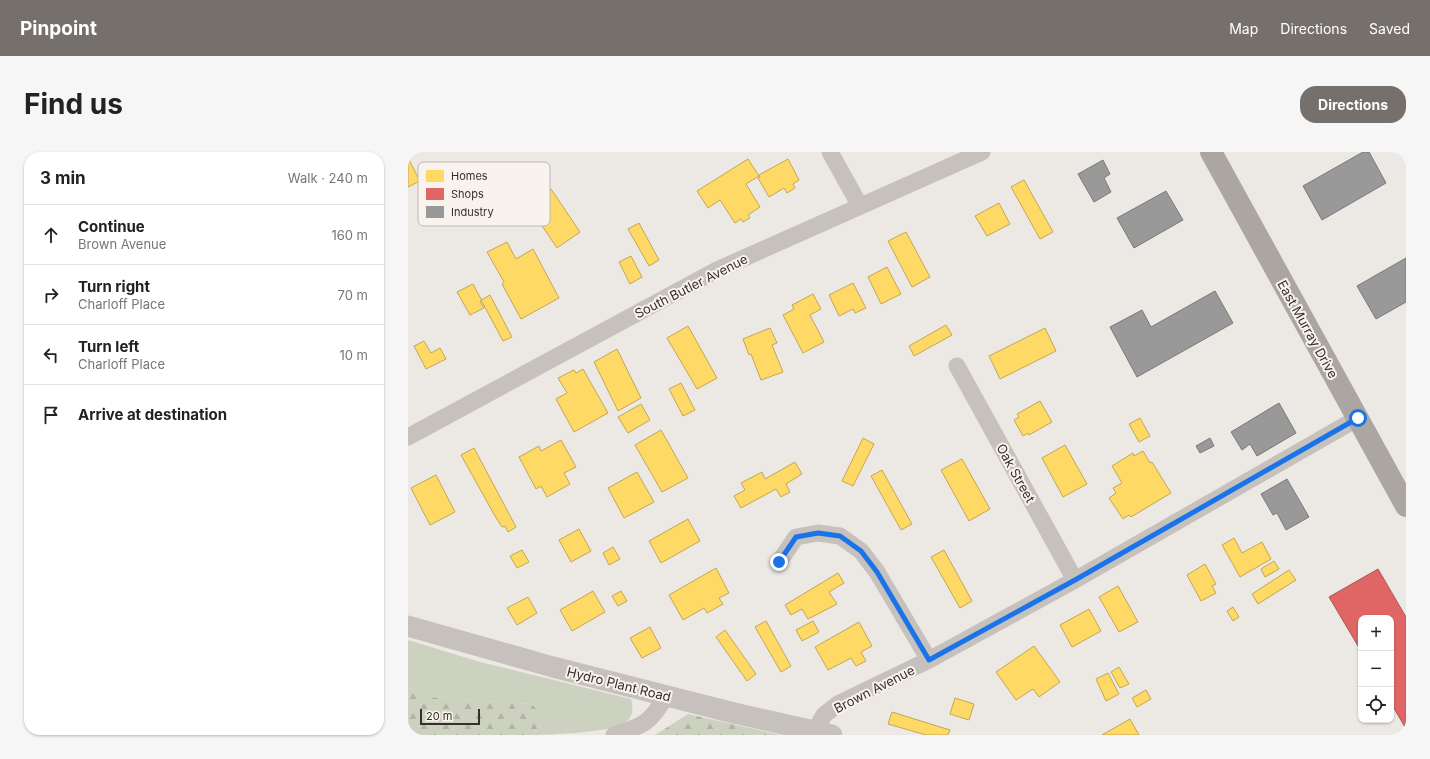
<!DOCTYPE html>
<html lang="en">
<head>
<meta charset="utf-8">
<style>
	:root { --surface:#fff; --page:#f6f6f6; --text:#222; --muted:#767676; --line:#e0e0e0; --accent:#76706c }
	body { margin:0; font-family:Inter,sans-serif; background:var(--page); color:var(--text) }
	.controls { position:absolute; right:12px; bottom:12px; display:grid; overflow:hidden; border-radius:8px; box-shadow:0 1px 3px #0004 }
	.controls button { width:36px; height:36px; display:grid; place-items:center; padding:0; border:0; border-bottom:1px solid var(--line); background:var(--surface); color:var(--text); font:20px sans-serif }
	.scale { position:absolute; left:12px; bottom:10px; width:60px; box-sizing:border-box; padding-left:4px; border:2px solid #362f2b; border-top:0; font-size:11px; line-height:14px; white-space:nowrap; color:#362f2b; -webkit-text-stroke:3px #f8f3ec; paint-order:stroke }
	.stop { position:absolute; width:12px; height:12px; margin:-9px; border:3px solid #1a73e8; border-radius:50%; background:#fff }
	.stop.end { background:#1a73e8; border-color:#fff; box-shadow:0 1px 4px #0008 }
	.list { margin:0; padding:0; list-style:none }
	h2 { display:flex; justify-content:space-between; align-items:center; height:52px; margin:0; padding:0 16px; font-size:17px }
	h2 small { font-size:13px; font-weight:400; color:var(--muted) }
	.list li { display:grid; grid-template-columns:26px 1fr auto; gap:12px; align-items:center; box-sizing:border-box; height:60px; padding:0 16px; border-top:1px solid var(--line) }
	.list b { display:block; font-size:15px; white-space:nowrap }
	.list p { margin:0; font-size:13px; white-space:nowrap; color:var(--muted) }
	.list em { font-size:13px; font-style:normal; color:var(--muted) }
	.icon { flex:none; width:22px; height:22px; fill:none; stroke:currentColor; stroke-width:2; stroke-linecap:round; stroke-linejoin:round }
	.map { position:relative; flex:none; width:998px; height:583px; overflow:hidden; border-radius:16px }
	header { display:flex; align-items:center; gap:24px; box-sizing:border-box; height:56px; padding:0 20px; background:var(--accent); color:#fff }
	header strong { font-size:19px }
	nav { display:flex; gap:22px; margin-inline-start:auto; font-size:14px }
	.intro { display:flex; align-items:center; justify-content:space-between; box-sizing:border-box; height:96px; padding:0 24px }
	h1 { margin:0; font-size:28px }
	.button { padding:10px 18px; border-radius:16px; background:var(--accent); color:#fff; font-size:14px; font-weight:700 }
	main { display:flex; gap:24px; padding:0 24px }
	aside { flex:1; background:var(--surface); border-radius:16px; box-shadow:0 1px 3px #0004 }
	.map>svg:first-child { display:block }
</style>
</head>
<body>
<header>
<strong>Pinpoint</strong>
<nav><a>Map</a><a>Directions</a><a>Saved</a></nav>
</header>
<div class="intro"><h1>Find us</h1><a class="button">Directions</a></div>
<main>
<aside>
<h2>3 min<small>Walk · 240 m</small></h2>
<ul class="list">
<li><svg class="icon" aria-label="ahead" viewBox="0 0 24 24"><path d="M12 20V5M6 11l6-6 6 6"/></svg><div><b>Continue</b><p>Brown Avenue</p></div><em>160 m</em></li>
<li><svg class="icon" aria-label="right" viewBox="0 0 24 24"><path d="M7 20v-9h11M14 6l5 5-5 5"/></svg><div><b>Turn right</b><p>Charloff Place</p></div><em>70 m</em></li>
<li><svg class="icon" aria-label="left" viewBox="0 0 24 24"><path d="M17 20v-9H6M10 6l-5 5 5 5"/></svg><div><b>Turn left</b><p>Charloff Place</p></div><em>10 m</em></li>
<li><svg class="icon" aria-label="arrive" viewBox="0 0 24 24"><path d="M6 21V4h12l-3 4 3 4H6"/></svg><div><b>Arrive at destination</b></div></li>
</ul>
</aside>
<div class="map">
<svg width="998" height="583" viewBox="0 0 998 583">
	<defs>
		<pattern id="forest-firs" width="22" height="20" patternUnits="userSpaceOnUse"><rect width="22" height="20" fill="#cdd1bf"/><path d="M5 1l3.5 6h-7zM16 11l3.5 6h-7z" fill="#b1b4a4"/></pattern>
	</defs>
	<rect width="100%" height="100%" fill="#ece8e4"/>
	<path fill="#cdd1bf" d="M 0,488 L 72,510 L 223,547 C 225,556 226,563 218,570 C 207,580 142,583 125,583 L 134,571 L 124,552 L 21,545 L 0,536 Z"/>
	<path fill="url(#forest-firs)" d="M 0,536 L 21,545 L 124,552 L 133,563 L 134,571 L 125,583 L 0,583 Z
		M 280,562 L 373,583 L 247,583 Z"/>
	<path fill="#ffd966" stroke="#c3a654" d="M 0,6 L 12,29 L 0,35 Z
		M 340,7 L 351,24 L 338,32 L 352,55 L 340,63 L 342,66 L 335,70 L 333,67 L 327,71 L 312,48 L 300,56 L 289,39 Z
		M 380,7 L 391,28 L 385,32 L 387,36 L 379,41 L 376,36 L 361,45 L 350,26 L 352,25 L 351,23 Z
		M 616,28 L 645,80 L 632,87 L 603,35 Z
		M 143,37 L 172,80 L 149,96 L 120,53 Z
		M 591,51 L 602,72 L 579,84 L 567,64 Z
		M 231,71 L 251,108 L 241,114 L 220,77 Z
		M 498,80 L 522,125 L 504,135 L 480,89 Z
		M 99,90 L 108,107 L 125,97 L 151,146 L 113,167 L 94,132 L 96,130 L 79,100 Z
		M 223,104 L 234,125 L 222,132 L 211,110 Z
		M 479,115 L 493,142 L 473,152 L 460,125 Z
		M 445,131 L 458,156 L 447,161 L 445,157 L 431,164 L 421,143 Z
		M 65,132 L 74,149 L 72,150 L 76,156 L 62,163 L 49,140 Z
		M 405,142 L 413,157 L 402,163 L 416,190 L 395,201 L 375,163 L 386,157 L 384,153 Z
		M 82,143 L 104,185 L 95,189 L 73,148 Z
		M 538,173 L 544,183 L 506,204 L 501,194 Z
		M 280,174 L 309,226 L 289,237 L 259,186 Z
		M 362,176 L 369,191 L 364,193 L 375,220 L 353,228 L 343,202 L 341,203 L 335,187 Z
		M 637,176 L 648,199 L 592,227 L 581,204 Z
		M 16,189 L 23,201 L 32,196 L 38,207 L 18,217 L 6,194 Z
		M 209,197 L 233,246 L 210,259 L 186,210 Z
		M 175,217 L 200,261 L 166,280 L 148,247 L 159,241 L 150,226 L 166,218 L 168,221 Z
		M 273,231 L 287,258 L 275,264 L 261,237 Z
		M 632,249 L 644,270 L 621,283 L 620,281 L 615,284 L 606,268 L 611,265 L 609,262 Z
		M 233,252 L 242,268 L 220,281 L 210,265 Z
		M 732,266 L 742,284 L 731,290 L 721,272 Z
		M 253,278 L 280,326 L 254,340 L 227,293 Z
		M 455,286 L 466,292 L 445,334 L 434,329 Z
		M 153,288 L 168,315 L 156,321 L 162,332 L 139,345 L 133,334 L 128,337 L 111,305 L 131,294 L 133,299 Z
		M 657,293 L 679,332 L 655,345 L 634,306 Z
		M 66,296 L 108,375 L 100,380 L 97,374 L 94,375 L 87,364 L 53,303 Z
		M 735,299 L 742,311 L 744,310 L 763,341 L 723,365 L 721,363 L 715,367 L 701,346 L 708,341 L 705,336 L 714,331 L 704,314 L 725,301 L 726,304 Z
		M 554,307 L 582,357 L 561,369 L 533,318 Z
		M 387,310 L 394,322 L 378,332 L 382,340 L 373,345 L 368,337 L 333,356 L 326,344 L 337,338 L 333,331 L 354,320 L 357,327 Z
		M 474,318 L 504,372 L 493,378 L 463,324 Z
		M 229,320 L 246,350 L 216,366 L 200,336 Z
		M 28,323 L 47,360 L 22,373 L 3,336 Z
		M 280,367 L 292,389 L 253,411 L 241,389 Z
		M 171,377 L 183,399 L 163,410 L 151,388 Z
		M 826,386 L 834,401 L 854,390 L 863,407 L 832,425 L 814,393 Z
		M 205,395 L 212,407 L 201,413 L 195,401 Z
		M 114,398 L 121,410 L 109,416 L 102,404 Z
		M 536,398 L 564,449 L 552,456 L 523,405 Z
		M 866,409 L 871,417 L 857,425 L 853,417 Z
		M 797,412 L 808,432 L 804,434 L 808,441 L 793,449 L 779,423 Z
		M 308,416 L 321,441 L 311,446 L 315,452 L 299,461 L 296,456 L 275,468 L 261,443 Z
		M 881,418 L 888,428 L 850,452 L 844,442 Z
		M 430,421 L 436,431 L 421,440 L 429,452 L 400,467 L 394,457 L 383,463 L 377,453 Z
		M 710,434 L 730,470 L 711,480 L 691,445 Z
		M 185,439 L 197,460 L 164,479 L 152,458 Z
		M 213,439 L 219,449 L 210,454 L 204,444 Z
		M 120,445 L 129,461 L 109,473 L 99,456 Z
		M 825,455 L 831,465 L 825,469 L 819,459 Z
		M 681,457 L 693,479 L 664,495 L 652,473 Z
		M 358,469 L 383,514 L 373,520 L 347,475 Z
		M 405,469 L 411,480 L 394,489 L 388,478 Z
		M 451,470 L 464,494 L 453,500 L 458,509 L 448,514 L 443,506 L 420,518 L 407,495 Z
		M 242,475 L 253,496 L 234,506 L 222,486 Z
		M 317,478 L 348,522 L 339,529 L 308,485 Z
		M 626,494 L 652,530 L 631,545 L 625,537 L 608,548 L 588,520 Z
		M 711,515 L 721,532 L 712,536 L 703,520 Z
		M 700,521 L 711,542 L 698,549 L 688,527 Z
		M 738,538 L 743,547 L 729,555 L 724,546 Z
		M 547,546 L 566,552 L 561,568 L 542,562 Z
		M 484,560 L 542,578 L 540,583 L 518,583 L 480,572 Z
		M 722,567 L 731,583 L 694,583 Z"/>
	<path fill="#e06666" stroke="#ad5654" d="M 970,417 L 998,465 L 998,577 L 983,551 L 983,466 L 953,466 L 953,499 L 921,445 Z"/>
	<path fill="#999" stroke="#7b7978" d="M 955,0 L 961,0 L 978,31 L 914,68 L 895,34 Z
		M 695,8 L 702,22 L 696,26 L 703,40 L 686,50 L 670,22 Z
		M 758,39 L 775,68 L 726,96 L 709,66 Z
		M 998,106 L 998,150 L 968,167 L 949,134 Z
		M 807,139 L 825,171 L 729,225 L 702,175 L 734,158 L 743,175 Z
		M 871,251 L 888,281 L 849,304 L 842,292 L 834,298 L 823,280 Z
		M 802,286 L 806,294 L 792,301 L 788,294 Z
		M 879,327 L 901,365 L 878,378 L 869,361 L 865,363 L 853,342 Z"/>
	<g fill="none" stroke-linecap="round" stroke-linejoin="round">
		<path stroke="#c6c1bc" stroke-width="17" d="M 422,0 L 452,54
			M 549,214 L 667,428
			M 0,285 L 309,118 L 574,0
			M 371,410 L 388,385 L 410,381 L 432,384 L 453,399 L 469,420 L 521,508
			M 407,579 L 416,563 L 430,552 L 521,508 L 667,428 L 950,266
			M 206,583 C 236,574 243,570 258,544"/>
		<path stroke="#c6c1bc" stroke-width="21" d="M 0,474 L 145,515 L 326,561 L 424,583"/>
		<path stroke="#aba6a2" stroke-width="22" d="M 803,0 L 998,354"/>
	</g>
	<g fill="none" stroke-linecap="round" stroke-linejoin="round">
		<path stroke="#1a73e8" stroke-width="5" d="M 371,410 L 388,385 L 410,381 L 432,384 L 453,399 L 469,420 L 521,508 L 667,428 L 950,266"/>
	</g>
	<g text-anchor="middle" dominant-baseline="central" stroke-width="4" stroke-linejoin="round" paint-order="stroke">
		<g font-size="13" fill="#362f2b" stroke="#f8f3ec">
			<text transform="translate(283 134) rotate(-27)">South Butler Avenue</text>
			<text transform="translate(900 177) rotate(61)">East Murray Drive</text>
			<text transform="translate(608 321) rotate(61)">Oak Street</text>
			<text transform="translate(211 532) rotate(14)">Hydro Plant Road</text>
			<text transform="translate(466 537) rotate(-27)">Brown Avenue</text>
		</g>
	</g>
	<rect x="10" y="10" width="132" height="64" rx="6" fill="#f8f3ec" stroke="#beb8b2" stroke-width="1"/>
	<rect x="18" y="18" width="18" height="12" fill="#ffd966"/>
	<rect x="18" y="36" width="18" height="12" fill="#e06666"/>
	<rect x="18" y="54" width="18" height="12" fill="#999"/>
	<g font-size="11" fill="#362f2b">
		<text x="43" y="28">Homes</text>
		<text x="43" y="46">Shops</text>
		<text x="43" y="64">Industry</text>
	</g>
</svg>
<div class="controls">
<button>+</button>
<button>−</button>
<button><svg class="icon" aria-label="locate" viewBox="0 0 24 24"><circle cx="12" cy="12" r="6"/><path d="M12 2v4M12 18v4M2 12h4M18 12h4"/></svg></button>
</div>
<div class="scale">20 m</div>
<div class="stop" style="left:950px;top:266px"></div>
<div class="stop end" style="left:371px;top:410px"></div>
</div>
</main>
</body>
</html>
